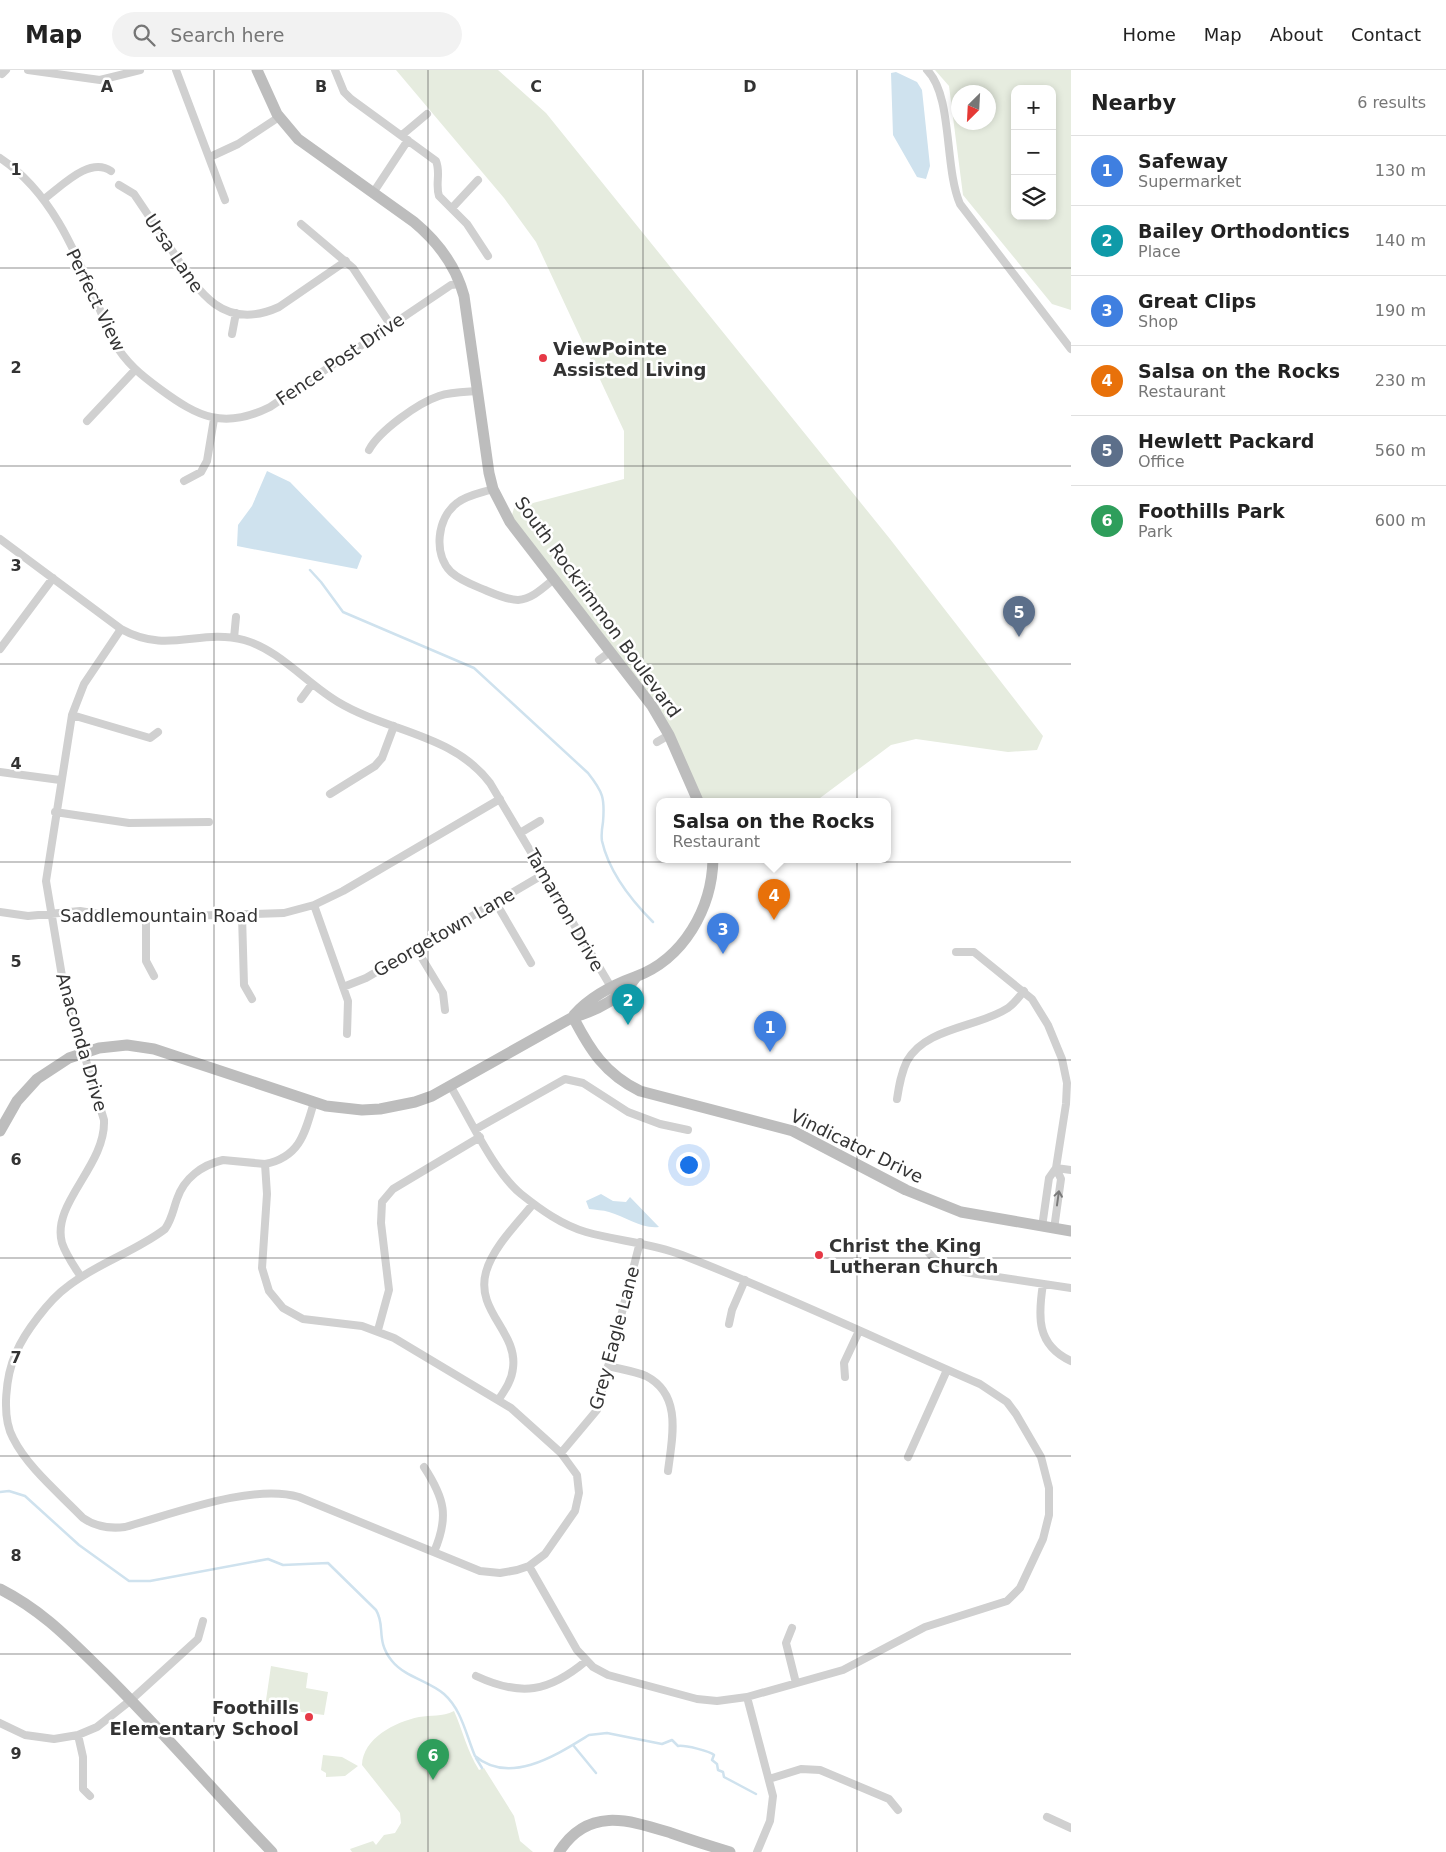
<!DOCTYPE html>
<html lang="en">
<head>
<meta charset="utf-8">
<style>
	:root { --surface:#fff; --page:#f2f2f2; --text:#222; --muted:#767676; --line:#e0e0e0; --accent:#0f766e }
	body { margin:0; font-family:"DejaVu Sans",sans-serif; background:var(--page); color:var(--text) }
	.controls { position:absolute; right:15px; top:15px; display:grid; overflow:hidden; border-radius:10px; box-shadow:0 2px 8px #0003 }
	.controls button { width:45px; height:45px; display:grid; place-items:center; padding:0; border:0; border-bottom:1px solid var(--line); background:var(--surface); color:var(--text); font:25px sans-serif }
	.compass { position:absolute; left:951px; top:15px; width:45px; height:45px; border-radius:50%; background:var(--surface); box-shadow:0 2px 8px #0003; rotate:204deg }
	.you { position:absolute; left:688px; top:1094px; width:18px; height:18px; margin:-12px; border:4px solid #fff; border-radius:50%; background:#1a73e8; box-shadow:0 0 0 8px #1a73e833 }
	.badge { display:grid; place-items:center; width:32px; height:32px; border-radius:50%; background:var(--accent); color:#fff; font-size:16px; font-weight:700 }
	.pin { position:absolute; translate:-50% -41px; filter:drop-shadow(0 1px 2px #0008) }
	.pin::after { content:''; position:absolute; top:26px; width:18px; height:15px; background:inherit; clip-path:polygon(0 0,100% 0,50% 100%) }
	.popup { position:absolute; left:656px; top:728px; width:235px; height:65px; box-sizing:border-box; display:grid; place-content:center; border-radius:10px; background:var(--surface); filter:drop-shadow(0 1px 4px #0005); font-size:16px; white-space:nowrap; color:var(--muted) }
	.popup b { font-size:19px; color:var(--text) }
	.popup::after { content:''; position:absolute; left:50%; top:100%; margin-left:-10px; border:10px solid transparent; border-top-color:var(--surface) }
	.list { margin:0; padding:0; list-style:none }
	h2 { display:flex; justify-content:space-between; align-items:center; height:65px; margin:0; padding:0 20px; font-size:21px }
	h2 small { font-size:16px; font-weight:400; color:var(--muted) }
	.list li { display:grid; grid-template-columns:32px 1fr auto; gap:15px; align-items:center; box-sizing:border-box; height:70px; padding:0 20px; border-top:1px solid var(--line) }
	.list b { display:block; font-size:19px; white-space:nowrap }
	.list p { margin:0; font-size:16px; white-space:nowrap; color:var(--muted) }
	.list em { font-size:16px; font-style:normal; color:var(--muted) }
	.icon { flex:none; width:28px; height:28px; fill:none; stroke:currentColor; stroke-width:2; stroke-linecap:round; stroke-linejoin:round }
	.map { position:relative; flex:none; width:1071px; height:1782px; overflow:hidden }
	header { display:flex; align-items:center; gap:30px; box-sizing:border-box; height:70px; padding:0 25px; background:var(--surface); border-bottom:1px solid var(--line) }
	header strong { font-size:24px }
	nav { display:flex; gap:28px; margin-inline-start:auto; font-size:18px }
	.search { width:350px; height:45px; background:var(--page); display:flex; align-items:center; gap:12px; box-sizing:border-box; padding:0 18px; border-radius:28px; color:var(--muted); font-size:19px }
	main { display:flex }
	aside { flex:1; background:var(--surface) }
	.map>svg:first-child { display:block }
</style>
</head>
<body>
<header>
<strong>Map</strong>
<div class="search"><svg class="icon" aria-label="search" viewBox="0 0 24 24"><circle cx="10" cy="10" r="6"/><path d="M15 15l6 6"/></svg>Search here</div>
<nav><a>Home</a><a>Map</a><a>About</a><a>Contact</a></nav>
</header>
<main>
<div class="map">
<svg width="1071" height="1782" viewBox="0 0 1071 1782">
	<rect width="100%" height="100%" fill="#fff"/>
	<path fill="#e6ecdf" fill-rule="evenodd" d="M 396,0 L 498,0 L 546,43 L 890,469 L 1043,666 L 1037,680 L 1008,682 L 916,669 L 891,675 L 816,731 L 697,731 L 660,649 L 510,452 L 514,438 L 624,409 L 624,361 L 536,172 L 504,128 Z
		M 935,0 L 1071,0 L 1071,240 L 1052,234 L 963,125 L 949,16 ZM 1015,19 L 1052,19 L 1052,146 L 1015,146 ZM 958,22 L 988,22 L 988,52 L 958,52 Z
		M 271,1596 L 308,1603 L 306,1618 L 328,1622 L 324,1645 L 265,1637 Z
		M 454,1641 C 463,1661 467,1681 479,1700 L 484,1698 L 514,1746 L 520,1771 L 533,1782 L 352,1782 L 350,1779 L 373,1771 L 376,1775 L 384,1765 L 395,1763 L 401,1753 L 400,1743 L 362,1695 C 363,1668 395,1652 419,1647 C 431,1645 442,1647 454,1641 Z
		M 323,1685 L 342,1687 L 358,1696 L 345,1706 L 326,1707 L 326,1703 L 321,1700 Z"/>
	<path fill="#cfe2ee" d="M 896,2 L 917,12 L 922,20 L 930,96 L 926,109 L 917,107 L 893,65 L 891,3 Z
		M 267,401 L 290,412 L 362,486 L 357,499 L 237,476 L 238,455 L 252,436 Z
		M 601,1124 L 613,1131 L 626,1132 L 630,1127 L 659,1157 C 641,1159 626,1147 609,1142 C 603,1140 595,1140 589,1139 L 586,1131 Z"/>
	<g fill="none" stroke-linecap="round" stroke-linejoin="round">
		<path stroke="#cfe2ee" stroke-width="2.5" d="M 310,500 L 321,512 L 343,542 L 474,598 L 588,703 C 603,722 605,728 603,752 C 602,758 601,765 602,771 C 609,802 632,831 653,852
			M 0,1422 L 9,1421 L 25,1426 L 79,1475 L 129,1511 L 150,1511 L 268,1489 L 283,1495 L 328,1493 L 376,1540 C 386,1556 375,1570 392,1591 C 405,1607 429,1611 444,1624 C 462,1640 466,1665 475,1686 C 510,1716 558,1684 589,1665 L 607,1663 L 662,1674 L 672,1670 L 678,1676 C 685,1675 710,1681 714,1685 L 712,1690 L 717,1694 L 718,1700 L 723,1702 L 724,1707 L 756,1724
			M 573,1675 L 596,1703
			M 476,1688 L 482,1698"/>
		<path stroke="#d0d0d0" stroke-width="8" d="M 28,0 L 100,10 L 140,0
			M 176,0 L 225,130
			M 335,0 L 344,22 L 351,29 L 436,91 C 441,103 435,114 439,126 L 467,154 L 488,186
			M 927,0 C 953,26 944,97 960,134 L 1071,279
			M 2,4 L 6,0
			M 402,65 L 427,44
			M 210,87 L 238,74 L 279,47
			M 0,88 C 62,129 84,207 114,272 C 126,293 141,305 160,319 C 198,347 224,360 270,337 L 451,215 L 461,214
			M 119,115 L 134,124 C 147,143 160,163 173,182 C 199,223 224,262 279,237 L 346,191
			M 373,123 L 408,70
			M 44,129 C 61,117 89,86 111,101
			M 452,138 L 478,110
			M 301,154 L 353,198 L 390,254
			M 232,264 L 236,243
			M 87,351 L 135,300
			M 369,380 C 379,361 418,333 439,326 C 451,322 465,322 478,321
			M 184,411 L 201,402 L 207,391 L 214,349
			M 493,419 C 481,423 467,425 457,433 C 437,448 433,484 451,502 C 461,511 473,515 485,520 C 495,524 507,530 518,530 C 532,529 543,518 554,509
			M 0,469 L 121,559 C 168,585 199,558 244,570 C 280,580 307,614 338,632 C 388,662 453,664 490,713 L 611,917
			M 234,568 L 236,547
			M 0,579 L 53,508
			M 599,590 L 610,582
			M 301,629 L 312,614
			M 72,645 L 150,668 L 158,662
			M 657,672 L 669,665
			M 0,702 L 60,710
			M 330,724 L 375,696 L 382,688 L 394,656
			M 55,742 L 129,753 L 209,752
			M 520,763 L 540,751
			M 496,833 L 531,893
			M 314,835 L 348,931 L 347,964
			M 0,842 L 28,846 L 80,841 L 123,848 L 284,843 L 314,835 L 343,821 L 500,729
			M 242,845 L 244,915 L 252,929
			M 146,847 L 146,891 L 154,906
			M 417,880 L 443,923 L 445,940
			M 956,882 L 974,882 L 1032,929 L 1048,955 L 1062,989 L 1067,1013 L 1066,1034 L 1056,1098 L 1049,1108 L 1042,1157
			M 343,917 L 366,908 L 544,804
			M 451,1017 C 469,1047 494,1102 521,1124 C 541,1140 562,1155 586,1162 C 618,1171 651,1173 682,1185 C 783,1224 881,1271 980,1314 L 1007,1332 L 1016,1344 L 1041,1387 L 1049,1418 L 1049,1445 L 1043,1469 L 1020,1518 L 1007,1531 L 925,1557 L 843,1600 L 747,1627 L 717,1631 L 697,1629 L 608,1605 L 593,1597 L 577,1580 L 529,1496
			M 897,1029 C 899,1016 901,1003 907,991 C 926,957 977,958 1008,938 C 1014,934 1019,927 1024,921
			M 476,1059 L 565,1009 L 583,1013 L 628,1042 L 660,1054 L 688,1060
			M 223,1090 L 265,1094 L 267,1124 L 262,1198 L 269,1221 L 283,1238 L 303,1249 L 362,1256 L 394,1268 L 511,1338 L 561,1383 L 577,1405 L 579,1423 L 575,1441 L 545,1484 L 529,1496 L 517,1500 L 500,1503 L 480,1501 L 299,1427 C 252,1413 173,1444 125,1457 C 109,1459 96,1457 83,1448 C 59,1423 28,1398 13,1368 C 1,1346 6,1305 16,1283 C 24,1263 50,1229 67,1217 C 97,1193 135,1182 165,1159 C 172,1149 173,1140 177,1129 C 184,1108 202,1095 223,1090 Z
			M 265,1094 C 300,1087 305,1063 314,1032
			M 1056,1098 L 1071,1100
			M 1054,1159 L 1061,1109 L 1056,1098
			M 928,1182 L 938,1193 L 964,1202 L 1071,1218
			M 81,1207 C 74,1196 66,1185 62,1173 C 51,1133 106,1096 104,1050 L 64,918 L 46,811 L 72,645 L 84,614 L 121,559
			M 1043,1214 C 1038,1246 1036,1275 1071,1291
			M 729,1254 L 732,1240 L 745,1210
			M 378,1260 L 389,1220 L 381,1153 L 382,1132 L 393,1119 L 480,1067
			M 608,1296 C 620,1299 634,1301 646,1306 C 683,1325 672,1368 668,1401
			M 845,1307 L 844,1293 L 859,1261
			M 499,1329 C 505,1320 512,1310 513,1298 C 518,1262 475,1241 486,1202 C 493,1177 517,1154 533,1134
			M 561,1383 L 597,1340 L 640,1172
			M 908,1387 L 947,1300
			M 424,1397 C 445,1429 449,1447 434,1482
			M 792,1558 L 786,1573 L 796,1613
			M 476,1606 C 521,1627 549,1622 586,1591
			M 747,1627 L 773,1726 L 770,1751 L 757,1782
			M 0,1653 L 25,1665 L 54,1669 L 78,1665 L 97,1657 L 131,1630 L 198,1569 L 203,1551
			M 78,1665 L 83,1687 L 83,1719 L 90,1726
			M 769,1709 L 801,1699 L 820,1700 L 889,1729 L 898,1740
			M 1047,1747 L 1071,1758"/>
		<path stroke="#bdbdbd" stroke-width="11" d="M 257,0 L 277,44 L 298,69 L 414,152 C 438,172 456,196 464,226 L 489,403 L 493,419 L 510,452 L 652,636 L 669,665 L 698,731
			M 574,945 C 590,927 613,915 635,907 C 684,889 712,838 713,789
			M 573,947 C 590,980 605,1004 640,1021 L 793,1061 L 906,1120 L 961,1142 L 1071,1161
			M 0,1061 L 17,1031 L 37,1009 L 69,988 L 99,978 L 127,975 L 154,979 L 326,1036 L 362,1040 L 380,1039 L 415,1032 L 432,1026 L 573,947 C 595,942 624,926 636,907
			M 0,1519 C 43,1541 69,1569 103,1602 C 162,1660 215,1723 272,1782
			M 559,1782 C 588,1736 629,1750 671,1763 C 691,1770 710,1776 730,1782"/>
	</g>
	<defs><path id="oneway-shaft" d="M-6 0H5M1.5-3L5.5 0L1.5 3" fill="none" stroke-width="1.6" stroke-linecap="round" stroke-linejoin="round" transform="scale(1.25)"/></defs>
	<use stroke="#7a7a7a" href="#oneway-shaft" transform="translate(1058 1128) rotate(-82)"/>
	<path fill="none" stroke="#333" stroke-width="1" stroke-opacity="0.55" d="M 214,0 L 214,1782M 428,0 L 428,1782M 643,0 L 643,1782M 857,0 L 857,1782M 0,198 L 1071,198M 0,396 L 1071,396M 0,594 L 1071,594M 0,792 L 1071,792M 0,990 L 1071,990M 0,1188 L 1071,1188M 0,1386 L 1071,1386M 0,1584 L 1071,1584"/>
	<g fill="#e63946" stroke="#fff" stroke-width="2">
		<circle cx="543" cy="288" r="5"/>
		<circle cx="819" cy="1185" r="5"/>
		<circle cx="309" cy="1647" r="5"/>
	</g>
	<g text-anchor="middle" dominant-baseline="central" stroke-width="5" stroke-linejoin="round" paint-order="stroke">
		<g font-size="18" fill="#333" stroke="#fff">
			<text transform="translate(174 183) rotate(56)">Ursa Lane</text>
			<text transform="translate(96 230) rotate(64)">Perfect View</text>
			<text transform="translate(340 289) rotate(-34)">Fence Post Drive</text>
			<text transform="translate(598 537) rotate(54)">South Rockrimmon Boulevard</text>
			<text transform="translate(565 840) rotate(60)">Tamarron Drive</text>
			<text x="159" y="845">Saddlemountain Road</text>
			<text transform="translate(444 862) rotate(-30)">Georgetown Lane</text>
			<text transform="translate(82 972) rotate(74)">Anaconda Drive</text>
			<text transform="translate(857 1076) rotate(26)">Vindicator Drive</text>
			<text transform="translate(614 1268) rotate(-75)">Grey Eagle Lane</text>
		</g>
		<g font-size="18" font-weight="bold" fill="#333" stroke="#fff" text-anchor="start">
			<text x="553" y="278">ViewPointe<tspan x="553" dy="21">Assisted Living</tspan></text>
			<text x="829" y="1175">Christ the King<tspan x="829" dy="21">Lutheran Church</tspan></text>
			<text x="299" y="1637" text-anchor="end">Foothills<tspan x="299" dy="21">Elementary School</tspan></text>
		</g>
	</g>
	<g font-size="16" text-anchor="middle" font-weight="bold" fill="#333" stroke="#fff" stroke-width="5" stroke-linejoin="round" paint-order="stroke">
		<text x="107" y="22">A</text>
		<text x="321" y="22">B</text>
		<text x="536" y="22">C</text>
		<text x="750" y="22">D</text>
		<text x="16" y="105">1</text>
		<text x="16" y="303">2</text>
		<text x="16" y="501">3</text>
		<text x="16" y="699">4</text>
		<text x="16" y="897">5</text>
		<text x="16" y="1095">6</text>
		<text x="16" y="1293">7</text>
		<text x="16" y="1491">8</text>
		<text x="16" y="1689">9</text>
	</g>
</svg>
<div class="controls">
<button>+</button>
<button>−</button>
<button><svg class="icon" aria-label="layers" viewBox="0 0 24 24"><path d="M12 4l9 5-9 5-9-5zM3 14l9 5 9-5"/></svg></button>
</div>
<svg class="compass" viewBox="-18 -18 36 36"><path d="M0-13l5 13h-10z" fill="#e53935"/><path d="M0 13l5-13h-10z" fill="#767676"/></svg>
<div class="you"></div>
<div class="pin badge" style="left:770px;top:982px;background:#3f7fe0">1</div>
<div class="pin badge" style="left:628px;top:955px;background:#0f9aa8">2</div>
<div class="pin badge" style="left:723px;top:884px;background:#3f7fe0">3</div>
<div class="pin badge" style="left:774px;top:850px;background:#e8710a">4</div>
<div class="popup"><b>Salsa on the Rocks</b>Restaurant</div>
<div class="pin badge" style="left:1019px;top:567px;background:#5c6f8a">5</div>
<div class="pin badge" style="left:433px;top:1710px;background:#2e9e5b">6</div>
</div>
<aside>
<h2>Nearby<small>6 results</small></h2>
<ul class="list">
<li><span class="badge" style="background:#3f7fe0">1</span><div><b>Safeway</b><p>Supermarket</p></div><em>130 m</em></li>
<li><span class="badge" style="background:#0f9aa8">2</span><div><b>Bailey Orthodontics</b><p>Place</p></div><em>140 m</em></li>
<li><span class="badge" style="background:#3f7fe0">3</span><div><b>Great Clips</b><p>Shop</p></div><em>190 m</em></li>
<li><span class="badge" style="background:#e8710a">4</span><div><b>Salsa on the Rocks</b><p>Restaurant</p></div><em>230 m</em></li>
<li><span class="badge" style="background:#5c6f8a">5</span><div><b>Hewlett Packard</b><p>Office</p></div><em>560 m</em></li>
<li><span class="badge" style="background:#2e9e5b">6</span><div><b>Foothills Park</b><p>Park</p></div><em>600 m</em></li>
</ul>
</aside>
</main>
</body>
</html>
